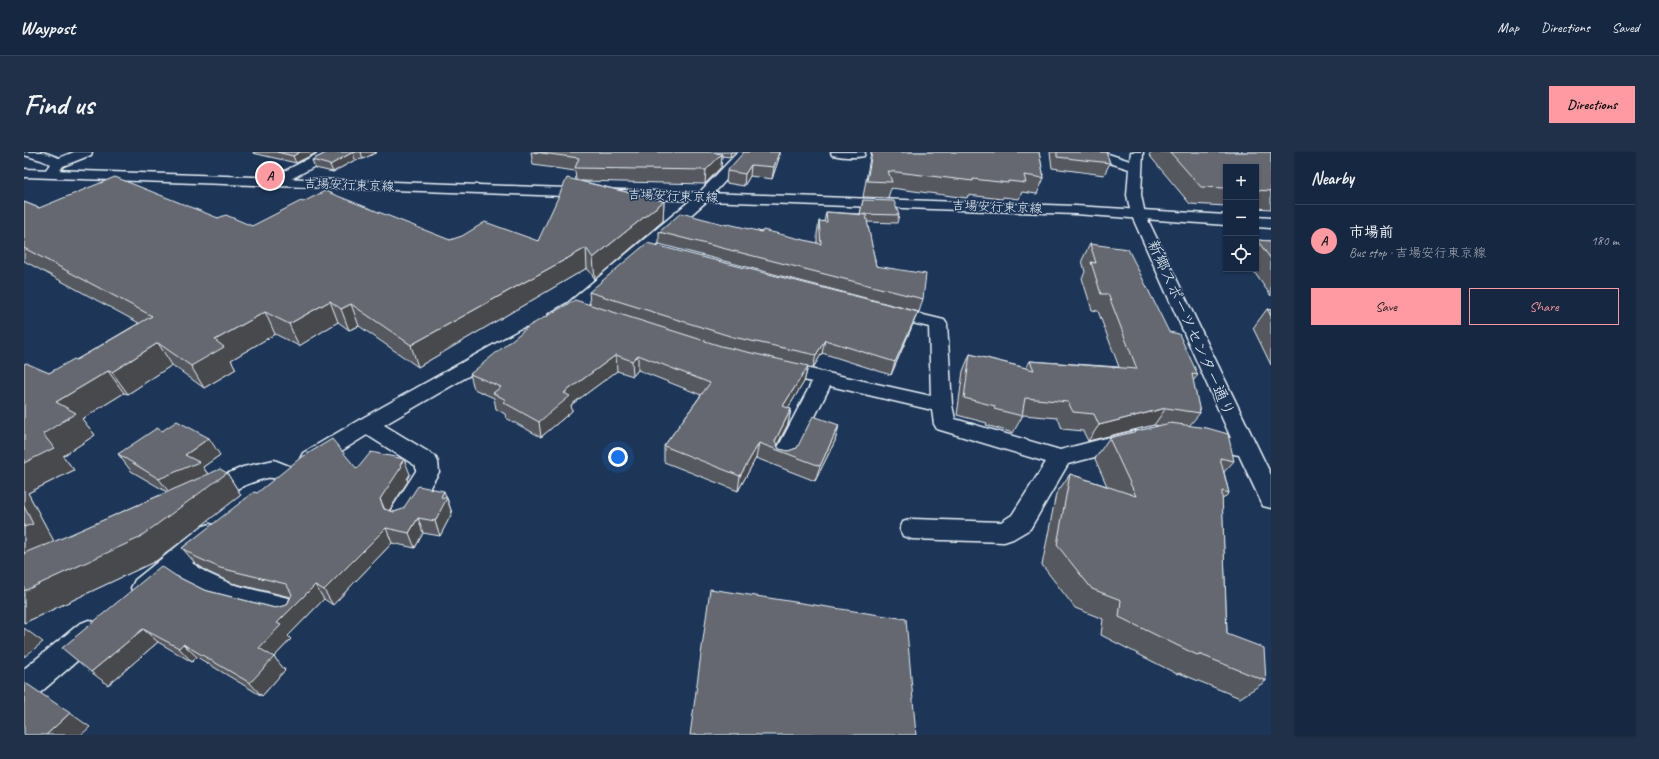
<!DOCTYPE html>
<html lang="en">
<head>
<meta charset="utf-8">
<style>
	:root { --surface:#162841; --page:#1f3048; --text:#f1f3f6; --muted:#9ea6b1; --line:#35445a; --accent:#ff9aa2 }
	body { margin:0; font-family:Caveat,"Klee One",sans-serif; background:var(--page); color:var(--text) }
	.controls { position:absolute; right:12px; top:12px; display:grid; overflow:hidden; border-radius:0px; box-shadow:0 1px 3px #0004 }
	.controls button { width:36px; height:36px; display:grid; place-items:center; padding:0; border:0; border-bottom:1px solid var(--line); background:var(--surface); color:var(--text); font:20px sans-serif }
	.you { position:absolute; left:594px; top:305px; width:14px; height:14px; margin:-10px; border:3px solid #fff; border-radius:50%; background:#1a73e8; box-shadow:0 0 0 6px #1a73e833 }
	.badge { display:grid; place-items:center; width:26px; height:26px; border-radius:50%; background:var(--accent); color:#111; font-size:13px; font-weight:700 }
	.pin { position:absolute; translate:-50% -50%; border:2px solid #fff; box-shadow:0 1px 4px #0006 }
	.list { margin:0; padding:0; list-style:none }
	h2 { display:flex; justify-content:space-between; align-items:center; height:52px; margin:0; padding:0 16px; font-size:17px }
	h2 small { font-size:13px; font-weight:400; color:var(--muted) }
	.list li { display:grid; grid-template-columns:26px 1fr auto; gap:12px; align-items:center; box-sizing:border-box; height:72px; padding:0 16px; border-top:1px solid var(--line) }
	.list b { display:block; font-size:15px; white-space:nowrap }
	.list p { margin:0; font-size:13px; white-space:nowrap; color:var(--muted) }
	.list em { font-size:13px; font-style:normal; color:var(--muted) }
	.actions { display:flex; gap:8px; padding:12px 16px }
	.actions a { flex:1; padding:9px 0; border:1px solid var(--accent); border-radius:0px; text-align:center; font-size:14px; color:var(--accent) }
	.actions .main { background:var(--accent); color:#111 }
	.icon { flex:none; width:22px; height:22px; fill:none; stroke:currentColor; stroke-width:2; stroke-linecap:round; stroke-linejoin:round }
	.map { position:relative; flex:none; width:1247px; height:583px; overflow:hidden; border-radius:0px }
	header { display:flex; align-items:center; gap:24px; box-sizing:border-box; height:56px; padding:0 20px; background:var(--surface); border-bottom:1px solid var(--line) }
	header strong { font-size:19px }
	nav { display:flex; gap:22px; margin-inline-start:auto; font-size:14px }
	.intro { display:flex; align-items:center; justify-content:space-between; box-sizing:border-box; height:96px; padding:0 24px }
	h1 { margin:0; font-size:28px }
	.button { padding:10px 18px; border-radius:0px; background:var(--accent); color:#111; font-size:14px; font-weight:700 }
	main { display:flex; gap:24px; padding:0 24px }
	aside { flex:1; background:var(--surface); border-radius:0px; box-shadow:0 1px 3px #0004 }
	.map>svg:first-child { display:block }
</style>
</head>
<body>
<header>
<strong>Waypost</strong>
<nav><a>Map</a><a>Directions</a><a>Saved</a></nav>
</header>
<div class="intro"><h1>Find us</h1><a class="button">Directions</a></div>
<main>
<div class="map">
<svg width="1247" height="583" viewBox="0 0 1247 583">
	<rect width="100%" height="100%" fill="#1d3557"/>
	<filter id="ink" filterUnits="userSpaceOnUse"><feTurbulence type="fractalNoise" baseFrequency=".025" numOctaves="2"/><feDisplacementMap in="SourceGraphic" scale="8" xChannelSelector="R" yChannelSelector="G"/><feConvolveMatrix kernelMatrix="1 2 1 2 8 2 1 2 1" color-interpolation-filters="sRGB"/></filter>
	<g filter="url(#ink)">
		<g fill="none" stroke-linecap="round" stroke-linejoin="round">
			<defs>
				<path id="minor" d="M 0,0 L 19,0 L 35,6 L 50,0 L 68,0 L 67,3 L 39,14 L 31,25 L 21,25 L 19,22 L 26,12 L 17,8 L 0,3 Z
					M 297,0 L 313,0 L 312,3 L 265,28 L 258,34 L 253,35 L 248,34 L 246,31 L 255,22 Z
					M 714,0 L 727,0 L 684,48 L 556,159 C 546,165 537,173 525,170 L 522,166 L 525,162 L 544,151 L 674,42 Z
					M 807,0 L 841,0 L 840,4 C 830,6 818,5 808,3 Z
					M 1059,0 L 1078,0 L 1106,9 L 1107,0 L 1119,0 L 1117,43 L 1121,62 L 1247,323 L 1247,356 L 1239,354 L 1215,303 L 1170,295 L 1167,289 L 1170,283 L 1178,281 L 1207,286 L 1107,62 L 1103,43 L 1105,17 L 1060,3 Z
					M 862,154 L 920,168 L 923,172 L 928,253 L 931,267 L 1036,298 L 1109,279 L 1117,281 L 1120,287 L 1117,293 L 1044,312 L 1006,377 L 989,387 L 980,390 L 888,387 L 879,384 L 876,377 L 879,370 L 888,367 L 977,370 L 988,363 L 1022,310 L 913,277 L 910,272 L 908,258 L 806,234 L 768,311 L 760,313 L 752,311 L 749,305 L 788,230 L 747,220 L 744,216 L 747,212 L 754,210 L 907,244 L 905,175 L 856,163 L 853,159 L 856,155 Z
					M 503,176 L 510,178 L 512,182 L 510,186 L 360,273 L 411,304 L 414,310 L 415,320 L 388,365 L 379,367 L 370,365 L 367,358 L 392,319 L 392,314 L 343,283 L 295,313 L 287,315 L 279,313 L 276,307 L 279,301 L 335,268 L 496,178 Z
					M 250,308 L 270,316 L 273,322 L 270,328 C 256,333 254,324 243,326 C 221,331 202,343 181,350 L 173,347 L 169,341 L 173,335 L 219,315 Z
					M 186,372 L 195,375 L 198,382 L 195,389 L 168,411 L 183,421 L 207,432 L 272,448 L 276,457 L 272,466 L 262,469 L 193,451 L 165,437 L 150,427 L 129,444 L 120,447 L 111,444 L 107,436 L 111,428 L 177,375 Z
					M 65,468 L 75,472 L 79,481 L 75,490 L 10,546 L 0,550 L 0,517 L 55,472 Z"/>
				<path id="major" d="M 0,17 L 1051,54 L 1202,63 L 1202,73 L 1051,62 L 0,25 Z
					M 1232,65 L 1247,66 L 1247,76 L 1232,75 Z"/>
			</defs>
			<use href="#minor" stroke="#e8f1f8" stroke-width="3"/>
			<use href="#major" stroke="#e8f1f8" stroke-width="3"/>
			<use href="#minor" fill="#1d3557" fill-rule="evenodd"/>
			<use href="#major" fill="#1d3557" fill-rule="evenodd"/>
		</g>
		<path fill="#57595f" stroke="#e8f1f8" d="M 229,0 L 294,0 L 272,11 L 229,1 Z
			M 304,0 L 353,0 L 339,7 L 331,8 L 309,20 L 291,16 L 288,8 Z
			M 507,0 L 712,0 L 706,5 L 698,4 L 697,15 L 681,32 L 557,29 L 640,49 L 639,69 L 571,127 L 563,116 L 394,215 L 335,174 L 325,178 L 314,170 L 275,194 L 251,182 L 207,208 L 212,217 L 180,236 L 148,213 L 104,242 L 100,241 L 58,267 L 71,283 L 39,304 L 50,318 L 4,341 L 30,390 L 143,340 L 107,319 L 94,302 L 138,279 L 196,303 L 179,315 L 184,322 L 203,321 L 217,343 L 132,409 L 0,471 L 0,212 L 25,221 L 52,208 L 115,171 L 0,109 L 0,50 L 15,56 L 194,66 L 228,74 L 426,88 L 514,89 L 552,28 L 551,19 L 509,13 Z
			M 847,0 L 1015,0 L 1020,26 L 1013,42 L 998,40 L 995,47 L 979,45 L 978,47 L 944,43 L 943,46 L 867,36 L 864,46 L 839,45 Z
			M 1026,0 L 1082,0 L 1086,11 L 1080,23 L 1028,16 Z
			M 1127,0 L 1247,0 L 1247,57 L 1232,56 L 1232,15 L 1202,15 L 1202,54 L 1166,52 L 1125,3 Z
			M 756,3 L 748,27 L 726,24 L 720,34 L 702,31 L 703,19 Z
			M 839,48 L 875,63 L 873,71 L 843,70 L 852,114 L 899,147 L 895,160 L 635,92 L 635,80 L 703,73 L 793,91 L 793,82 L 795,69 L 800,70 L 802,60 L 836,62 Z
			M 1233,88 L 1247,89 L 1247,144 L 1228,117 L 1232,117 L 1232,90 Z
			M 1066,92 L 1145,180 L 1174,223 L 1169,229 L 1176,261 L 1165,274 L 1210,309 L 1200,320 L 1205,341 L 1198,348 L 1203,482 L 1242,529 L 1216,546 L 1155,521 L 1153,522 L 1077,483 L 1079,467 L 1051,456 L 1018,413 L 1032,342 L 1046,322 L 1083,334 L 1071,307 L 1085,286 L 1136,274 L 1130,273 L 1064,289 L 1059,279 L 1038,277 L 1034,266 L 999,263 L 989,281 L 962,273 L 963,271 L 933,263 L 939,219 L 946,202 L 1002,216 L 1006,209 L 1095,215 L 1074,159 L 1068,158 L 1058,126 L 1061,120 L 1058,108 Z
			M 565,140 L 889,172 L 867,223 L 798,201 L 789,216 L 784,215 L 780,230 L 764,256 L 767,257 L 764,272 L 753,294 L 755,297 L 764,299 L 773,296 L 815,273 L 811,289 L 791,329 L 732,306 L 714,339 L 640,310 L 640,294 L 677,243 L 614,218 L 609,224 L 593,219 L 547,253 L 548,259 L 517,285 L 482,266 L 481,262 L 472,257 L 470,246 L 450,237 L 446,222 L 566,152 Z
			M 1243,157 L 1247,158 L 1247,213 L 1229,176 Z
			M 333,317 L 386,322 L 383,327 L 384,329 L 365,358 L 370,360 L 423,346 L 428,361 L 416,384 L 399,381 L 391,396 L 368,391 L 309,453 L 300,447 L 264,484 L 267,487 L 250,505 L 261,518 L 238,544 L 173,505 L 168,510 L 134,490 L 84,533 L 152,424 L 180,438 L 251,456 L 263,453 L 266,445 L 208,431 L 184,420 L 171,411 L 158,396 L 233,341 Z"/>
		<path fill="#47494e" stroke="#e8f1f8" d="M 276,0 L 294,0 L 272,11 L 269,4 Z
			M 329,0 L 331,8 L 309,20 L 306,13 Z
			M 337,0 L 353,0 L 339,7 Z
			M 707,0 L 712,0 L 706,5 Z
			M 755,0 L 756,0 L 756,3 L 748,27 L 750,15 Z
			M 698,2 L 697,15 L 681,32 L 682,18 Z
			M 727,13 L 726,24 L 720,34 L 721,22 Z
			M 640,49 L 639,69 L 571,127 L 569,106 Z
			M 562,96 L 563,116 L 394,215 L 387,193 Z
			M 306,149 L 314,170 L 275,194 L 265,172 Z
			M 327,152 L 335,174 L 325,178 L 317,157 Z
			M 241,160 L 251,182 L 207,208 L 212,217 L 180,236 L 167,214 L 191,188 Z
			M 894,160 L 889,172 L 867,223 L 871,210 Z
			M 801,188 L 798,201 L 789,216 L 792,203 Z
			M 134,191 L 148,213 L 104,242 L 88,220 Z
			M 592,203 L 593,219 L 547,253 L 548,259 L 517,285 L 515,270 L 540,241 Z
			M 614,203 L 614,218 L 609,224 L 608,209 Z
			M 784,214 L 780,230 L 756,269 L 759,254 Z
			M 84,219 L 100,241 L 58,267 L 71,283 L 39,304 L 50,318 L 4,341 L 32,393 L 0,406 L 0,311 L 19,282 L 32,250 Z
			M 1142,256 L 1130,273 L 1064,289 L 1075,273 Z
			M 767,257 L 764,272 L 751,297 L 751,289 Z
			M 815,273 L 811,289 L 791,329 L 796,314 Z
			M 185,286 L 196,303 L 179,315 L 187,327 L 148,344 L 135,327 L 161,303 Z
			M 735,291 L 732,306 L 714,339 L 716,324 Z
			M 380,307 L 386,322 L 383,327 L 384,329 L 363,362 L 356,347 L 376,313 Z
			M 203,321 L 217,343 L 132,409 L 0,471 L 0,439 Z
			M 420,339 L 428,361 L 416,384 L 411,369 L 417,345 Z
			M 394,366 L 399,381 L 391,396 L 385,381 Z
			M 362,376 L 368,391 L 309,453 L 300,438 Z
			M 291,433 L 300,447 L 264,484 L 267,487 L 250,505 L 261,518 L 238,544 L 226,531 L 235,496 L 253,471 Z
			M 0,476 L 19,490 L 0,505 Z
			M 119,477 L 134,490 L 84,533 L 67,520 Z
			M 159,492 L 173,505 L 168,510 L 155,496 Z
			M 46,561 L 66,575 L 57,583 L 22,583 Z"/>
		<path fill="#65686f" stroke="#e8f1f8" d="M 253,0 L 276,0 L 269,4 Z
			M 304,0 L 332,0 L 329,0 L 306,13 L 288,8 Z
			M 510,0 L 686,0 L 698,2 L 682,18 L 551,16 L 555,6 Z
			M 720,0 L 755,0 L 750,15 L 727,13 L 721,22 L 703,19 Z
			M 848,0 L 1015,0 L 1020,26 L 1000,23 L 1002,31 L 984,29 L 984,31 L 949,27 L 949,29 L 864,19 L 868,30 L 843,29 Z
			M 1033,0 L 1082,0 L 1086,11 L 1033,5 Z
			M 1146,0 L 1247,0 L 1247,39 L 1232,38 L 1232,15 L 1202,15 L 1202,36 L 1177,35 Z
			M 91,25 L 194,66 L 202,63 L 228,74 L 277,49 L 279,50 L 301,39 L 426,88 L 438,84 L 461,70 L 514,89 L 543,26 L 640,49 L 569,106 L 562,96 L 387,193 L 327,152 L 317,157 L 306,149 L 265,172 L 241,160 L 191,188 L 200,195 L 167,214 L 134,191 L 88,220 L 84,219 L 32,250 L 52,261 L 19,282 L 30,296 L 0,311 L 0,212 L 2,211 L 25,221 L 50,207 L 52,208 L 128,164 L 0,96 L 0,50 L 15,56 Z
			M 839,48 L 870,49 L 875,63 L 836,62 Z
			M 802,60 L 842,63 L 852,114 L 902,122 L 899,147 L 635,80 L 657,61 L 703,73 L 704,72 L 738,80 L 739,78 L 797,92 L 795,69 L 803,70 Z
			M 1233,88 L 1247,89 L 1247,107 Z
			M 623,91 L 894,160 L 871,210 L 801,188 L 792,203 L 709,185 L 565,140 Z
			M 1066,92 L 1104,97 L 1145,180 L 1155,182 L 1174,223 L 1168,222 L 1176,261 L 1142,256 L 1075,273 L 1070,262 L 1049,260 L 1044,250 L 1001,246 L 998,264 L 970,257 L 971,254 L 940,246 L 946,202 L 1010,218 L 1006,209 L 1113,217 L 1084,142 L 1077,142 L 1067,110 L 1072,111 Z
			M 551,148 L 697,194 L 784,214 L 759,254 L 767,257 L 751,289 L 755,297 L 764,299 L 773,296 L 789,264 L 815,273 L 796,314 L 735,291 L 716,324 L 640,294 L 686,231 L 614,203 L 608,209 L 592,203 L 540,241 L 546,244 L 515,270 L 479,250 L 482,248 L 469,241 L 477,235 L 446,222 L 505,174 Z
			M 1243,157 L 1247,158 L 1247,164 Z
			M 153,269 L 185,286 L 161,303 L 175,310 L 135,327 L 94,302 L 133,276 L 138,279 Z
			M 1146,271 L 1183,276 L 1204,282 L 1210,309 L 1196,306 L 1205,341 L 1198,339 L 1203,482 L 1240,496 L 1242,529 L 1175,502 L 1175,504 L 1095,465 L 1097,448 L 1068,437 L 1033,393 L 1046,322 L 1112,344 L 1085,286 Z
			M 308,287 L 333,317 L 347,300 L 380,307 L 376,313 L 378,314 L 356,347 L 360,357 L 370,360 L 379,357 L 394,334 L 420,339 L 417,345 L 423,346 L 411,369 L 394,366 L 385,381 L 362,376 L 300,438 L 291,433 L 253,471 L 257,473 L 235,496 L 250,505 L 226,531 L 159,492 L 155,496 L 119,477 L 67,520 L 38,496 L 137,414 L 152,424 L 180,438 L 251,456 L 263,453 L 268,442 L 262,432 L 196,416 L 172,405 L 158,396 L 230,340 L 233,341 L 275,307 Z
			M 196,317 L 203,321 L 113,387 L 0,439 L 0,401 L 20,393 L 20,394 Z
			M 0,354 L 9,372 L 0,375 Z
			M 686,437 L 882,467 L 892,583 L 666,583 Z
			M 0,530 L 46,561 L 22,583 L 0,583 Z"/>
	</g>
	<g text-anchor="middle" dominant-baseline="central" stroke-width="3" stroke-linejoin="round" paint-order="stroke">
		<g font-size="13" fill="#e8f1f8" stroke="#1d3557">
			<text transform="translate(325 33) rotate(2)">吉場安行東京線</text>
			<text transform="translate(649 44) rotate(2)">吉場安行東京線</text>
			<text transform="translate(973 55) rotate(2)">吉場安行東京線</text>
		</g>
		<g font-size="16" fill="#e8f1f8" stroke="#1d3557">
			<text transform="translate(1167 176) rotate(66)">新郷スポーツセンター通り</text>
		</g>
	</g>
</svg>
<div class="controls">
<button>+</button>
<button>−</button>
<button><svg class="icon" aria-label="locate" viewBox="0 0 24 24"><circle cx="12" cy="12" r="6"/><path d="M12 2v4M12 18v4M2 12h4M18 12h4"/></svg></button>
</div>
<div class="you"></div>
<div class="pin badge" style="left:246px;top:24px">A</div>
</div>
<aside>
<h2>Nearby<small></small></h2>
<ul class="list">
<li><span class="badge">A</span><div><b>市場前</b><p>Bus stop · 吉場安行東京線</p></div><em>180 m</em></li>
</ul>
<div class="actions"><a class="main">Save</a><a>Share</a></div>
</aside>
</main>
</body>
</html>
